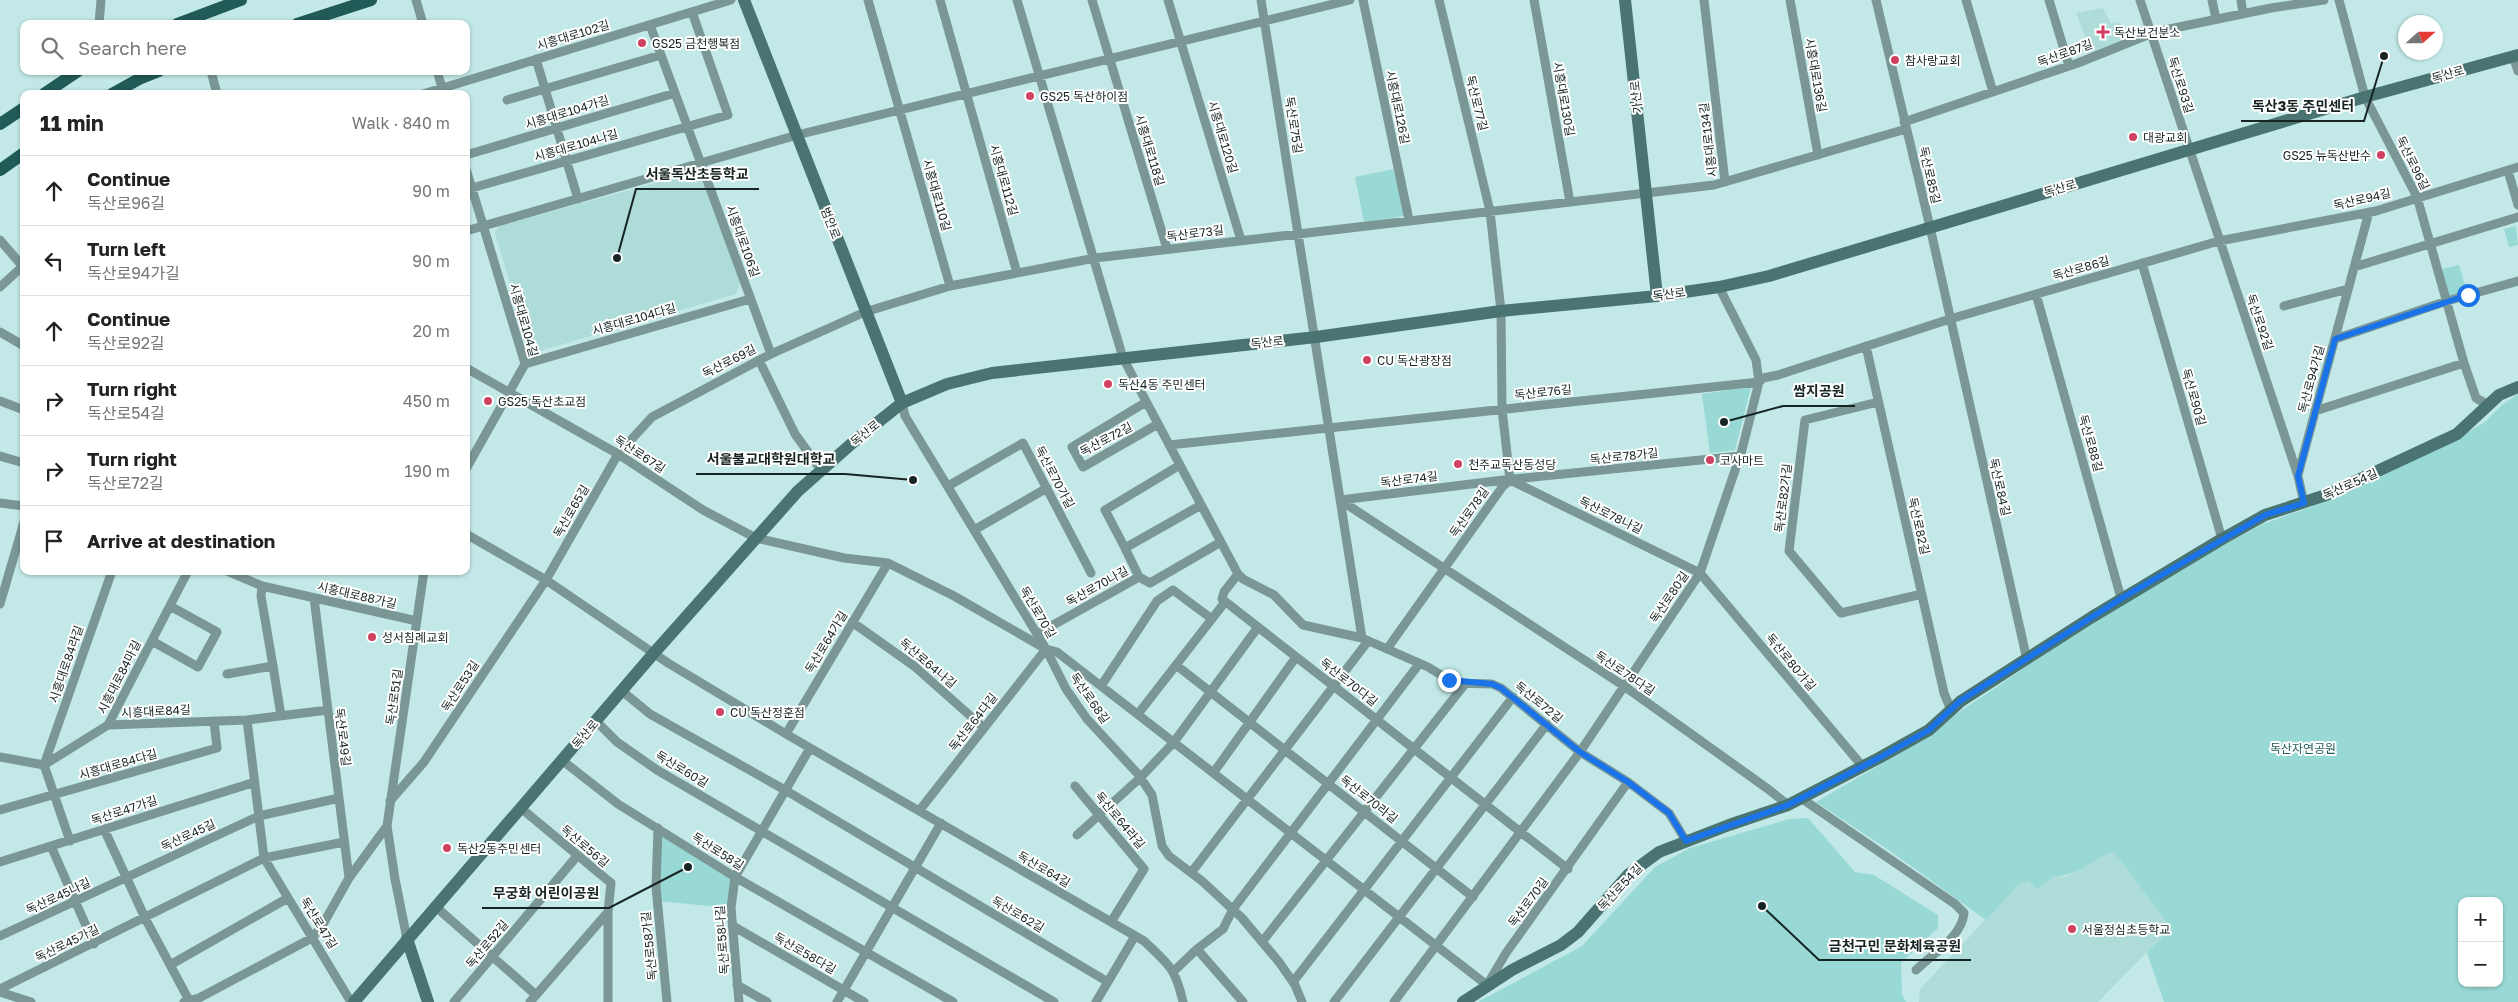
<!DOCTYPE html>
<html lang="en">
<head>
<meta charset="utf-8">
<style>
	:root { --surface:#fff; --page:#f6f6f6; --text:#222; --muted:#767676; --line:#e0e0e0 }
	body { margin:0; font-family:"Golos Text","Noto Sans KR",sans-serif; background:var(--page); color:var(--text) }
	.controls { position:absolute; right:15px; bottom:15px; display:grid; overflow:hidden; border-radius:10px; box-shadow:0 1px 4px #0004 }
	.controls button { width:45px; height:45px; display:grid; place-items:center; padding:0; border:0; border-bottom:1px solid var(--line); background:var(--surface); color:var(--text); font:25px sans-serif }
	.compass { position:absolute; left:2398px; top:15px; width:45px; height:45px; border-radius:50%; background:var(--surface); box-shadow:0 1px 4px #0004; rotate:69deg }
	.stop { position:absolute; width:15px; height:15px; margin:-11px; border:4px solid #1a73e8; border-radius:50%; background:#fff }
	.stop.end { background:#1a73e8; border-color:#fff; box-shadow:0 1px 5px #0008 }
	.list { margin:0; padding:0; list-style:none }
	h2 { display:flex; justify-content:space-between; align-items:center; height:65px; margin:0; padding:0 20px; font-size:21px }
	h2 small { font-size:16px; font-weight:400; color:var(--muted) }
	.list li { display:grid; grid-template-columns:32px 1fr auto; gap:15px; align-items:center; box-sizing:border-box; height:70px; padding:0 20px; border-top:1px solid var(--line) }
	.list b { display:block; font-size:19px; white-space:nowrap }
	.list p { margin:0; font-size:16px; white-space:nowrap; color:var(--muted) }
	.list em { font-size:16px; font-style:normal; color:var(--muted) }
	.icon { flex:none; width:28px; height:28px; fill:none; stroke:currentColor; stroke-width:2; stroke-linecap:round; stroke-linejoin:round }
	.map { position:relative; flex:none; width:2518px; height:1002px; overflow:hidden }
	.search { position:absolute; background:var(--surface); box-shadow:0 1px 4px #0004; left:20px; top:20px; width:450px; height:55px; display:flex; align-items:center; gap:12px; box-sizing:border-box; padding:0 18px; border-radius:10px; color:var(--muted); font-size:19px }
	.panel { position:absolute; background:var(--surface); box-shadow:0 1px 4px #0004; left:20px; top:90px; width:450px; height:485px; border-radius:10px }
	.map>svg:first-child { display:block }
</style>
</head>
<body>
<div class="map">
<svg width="2518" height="1002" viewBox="0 0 2518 1002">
	<rect width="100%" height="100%" fill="#c2e9e7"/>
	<path fill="#addcd9" d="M 2103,8 L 2111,24 L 2119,22 L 2124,41 L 2092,54 L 2076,13 Z
		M 695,172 L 703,177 L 740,283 L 736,294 L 536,352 L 530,349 L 495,233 L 499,226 Z
		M 2114,852 L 2167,923 L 2165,934 L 2098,1002 L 1919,1002 L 1920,989 L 2019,884 L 2028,881 L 2037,889 L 2055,876 L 2066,877 L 2100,855 Z"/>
	<path fill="#98d9d5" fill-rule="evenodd" d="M 1394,169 L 1404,216 L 1364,222 L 1355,177 Z
		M 2516,226 L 2518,245 L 2509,247 L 2504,229 Z
		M 2459,265 L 2468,295 L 2447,301 L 2442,269 Z
		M 1751,387 L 1735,450 L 1710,453 L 1702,394 Z
		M 2518,394 L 2518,1002 L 2164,1002 L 2147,953 L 2165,934 L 2167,923 L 2114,852 C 2093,857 2076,878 2055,876 L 2037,889 L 2028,881 L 2019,884 L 1986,920 L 1890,851 L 1816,802 L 1928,737 L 1955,715 L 2088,625 L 2225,544 L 2263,524 L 2336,498 L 2462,436 L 2486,421 L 2502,405 ZM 2462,901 L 2499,901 L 2499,983 L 2462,983 Z
		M 1808,818 L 1855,872 L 1874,875 L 1938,915 L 1938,928 L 1901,963 L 1902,994 L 1906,1002 L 1478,1002 L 1582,946 L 1655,867 L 1690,848 L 1789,819 Z
		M 663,831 L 735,877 L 731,908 L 657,901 L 658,847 Z"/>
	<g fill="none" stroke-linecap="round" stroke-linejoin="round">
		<path stroke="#7b9795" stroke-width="9" d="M 416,0 L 423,24
			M 868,0 L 950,286
			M 940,0 L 1017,273
			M 1017,0 L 1123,358 L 1238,574 L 1243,579 L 1274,595 L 1303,625 L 1362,638 L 1428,667 L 1454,683 L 1492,684 L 1501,688 L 1580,752 L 1628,782 L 1669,813 L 1686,841
			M 1092,0 L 1167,249
			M 1168,0 L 1241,240
			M 1261,0 L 1362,638
			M 1363,0 L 1409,220
			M 1534,0 L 1570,202
			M 1704,0 L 1725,182
			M 1790,0 L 1818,155
			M 1876,0 L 1930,227 L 2027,660
			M 1966,0 L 1993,92
			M 2049,0 L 2069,66
			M 2140,0 L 2298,476 L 2304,503
			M 2212,0 L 2216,19
			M 2241,0 L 2243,14
			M 2339,0 L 2365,97 L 2417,197 L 2464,363 L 2476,398 L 2488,405
			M 99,24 L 101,0
			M 650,25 L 771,354
			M 2513,56 L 2518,71
			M 536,59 L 578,199
			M 211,71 L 217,94
			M 437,71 L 444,94
			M 423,94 L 731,0
			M 507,100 L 661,55
			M 1904,122 L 2078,63 L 2155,32 L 2271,8 L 2324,0
			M 466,155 L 675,93
			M 466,169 L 525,364 L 466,469
			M 2508,171 L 2518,205
			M 472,188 L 728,115 L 692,12
			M 466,231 L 797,135 L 1350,0
			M 0,240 L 24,268
			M 2142,263 L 2222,539
			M 2354,267 L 2518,217
			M 0,287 L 24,265
			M 2036,294 L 2121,598
			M 2284,306 L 2348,289
			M 0,332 L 24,346
			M 2335,339 L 2447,301 L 2518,281
			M 1866,346 L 1944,693 L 1951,710
			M 759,360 L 795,434 L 821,470
			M 525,364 L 750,299
			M 466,368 L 618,454 L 703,510 L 756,538 L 844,558 L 888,563 L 954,596 L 1046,649 L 1066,689 L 1087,719 L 1138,774 L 1152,795 L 1162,846 L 1169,856 L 1202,881 L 1242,918 L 1279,962 L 1295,985 L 1302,1002
			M 0,401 L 24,410
			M 1146,402 L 1072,447 L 1083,467 L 1158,424
			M 1878,402 L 1805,420 L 1789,551 L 1841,613 L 1922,594
			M 902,403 L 905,416 L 1046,649 L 1057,652 L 1101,686 L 1487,985 L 1506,953 L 1628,782
			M 2315,411 L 2464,363
			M 1169,445 L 1759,382 L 1763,378 L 1778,375 L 1950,319 L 2219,241 L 2376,211 L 2518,167
			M 0,456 L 24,463
			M 2298,475 L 2369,212
			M 1510,480 L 1700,573 L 1863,767
			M 948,486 L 1023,443 L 1091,573
			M 1340,500 L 1624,686 L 1768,789 L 1788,805
			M 1340,500 L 1504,480 L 1740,456
			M 0,503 L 24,506
			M 974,530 L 1047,488
			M 466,534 L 546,580 L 668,663 L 786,734 L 1144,941 C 1169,965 1175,967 1183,1002
			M 1125,548 L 1105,510 L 1180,465
			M 227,571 L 262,586 L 417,621
			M 1238,574 L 1224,592 L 1222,599 L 1568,869
			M 1139,577 L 1125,548 L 1201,505
			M 262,586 L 261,596 L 273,666
			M 314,598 L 349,878
			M 0,604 L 24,522
			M 852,622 L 914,666 L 984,728
			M 1037,634 L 1139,577 L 1150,583 L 1221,542
			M 152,641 L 198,667 L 217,632 L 170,606
			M 1387,649 L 1503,486 L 1510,480 L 1502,409 L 1501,311 L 1490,211 L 1439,0
			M 1176,665 L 1473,897
			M 227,674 L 273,666 L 281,716
			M 1101,686 L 1157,601 L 1173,590 L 1212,619
			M 622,691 L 650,714 L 785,790 L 1108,982
			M 1138,714 L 1225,602
			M 247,720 L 264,858 L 351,1002
			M 596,721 L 617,742 L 657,770 L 1054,1002
			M 108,725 L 188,571
			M 786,734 L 888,563
			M 0,757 L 44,765 L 108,725 L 247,720 L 328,710
			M 563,761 L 618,804 L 735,877 L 953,1002
			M 1214,772 L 1296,657
			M 1075,786 L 1144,869 L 1111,922
			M 1801,798 L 1955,904 L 1964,913 C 1962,937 1932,954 1916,970
			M 390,801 L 424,762 L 546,580 L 618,454 L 652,417 L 771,354 L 865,312 L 950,286 L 1095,258 L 1714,185 L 1906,129
			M 522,809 L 611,883 L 608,912 L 608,1002
			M 0,810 L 217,748 L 214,721
			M 919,811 L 1046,649
			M 658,828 L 656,887 L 667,1002
			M 104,829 L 145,918 L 190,1002
			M 1077,835 L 1140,778 L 1174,742 L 1258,627
			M 70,841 L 44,765 L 112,571
			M 51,846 L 94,944
			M 0,862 L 255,782
			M 1191,873 L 1368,641
			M 436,907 L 536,995
			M 733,926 L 864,1002
			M 0,936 L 259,816 L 339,798
			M 407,939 L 395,879 L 387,826 L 424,571
			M 1262,942 L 1465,684
			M 170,965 L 288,898
			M 1174,971 L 1197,949
			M 1293,982 L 1513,697
			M 737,985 L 767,1002
			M 0,989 L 264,858 L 344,842
			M 0,992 L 31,1002
			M 184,1002 L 199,998 L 312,938 L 322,926 L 349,878 L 387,826
			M 454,1002 L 577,856
			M 530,1002 L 608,912
			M 739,1002 L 731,908 L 735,877 L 810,748
			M 837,1002 L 941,823
			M 1096,1002 L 1135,936
			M 1243,1002 L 1197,949 L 1223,929 L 1233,909 L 1419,664
			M 1334,1002 L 1547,724
			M 1394,1002 L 1580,752 L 1700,573 L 1742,450 L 1759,382 L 1756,360 L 1719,287"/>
		<path stroke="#497472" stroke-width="12" d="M 744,0 L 902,403
			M 1625,0 L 1657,296
			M 407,939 L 428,1002
			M 354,1002 L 654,653 L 798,491 L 858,438 L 902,403 L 947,384 L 992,373 L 1316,337 L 1501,311 L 1657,296 L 1719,287 L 1769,276 L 2365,97 L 2518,55
			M 1463,1002 L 1512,970 L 1561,945 L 1578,932 L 1629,874 L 1659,852 L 1729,825 L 1788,805 L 1879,758 L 1929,730 L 1961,701 L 2092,617 L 2222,539 L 2265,515 L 2326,495 L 2457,434 L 2499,395 L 2518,387"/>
		<path stroke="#205b58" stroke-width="12" d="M 177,24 L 241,0
			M 297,24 L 371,0
			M 44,94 L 78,71
			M 112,94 L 139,79 L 159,71
			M 0,124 L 24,108
			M 0,170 L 24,153"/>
	</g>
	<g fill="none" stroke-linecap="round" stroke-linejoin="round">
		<path stroke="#1a73e8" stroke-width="6" d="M 1449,680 L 1492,684 L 1501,688 L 1580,752 L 1628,782 L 1669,813 L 1686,841 L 1788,805 L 1879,758 L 1929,730 L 1960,701 L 2122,598 L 2265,515 L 2304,503 L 2298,476 L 2335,339 L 2468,295"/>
	</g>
	<g fill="#d04060" stroke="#fff" stroke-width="2">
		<path d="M2100.5 24.5h5v5h5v5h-5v5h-5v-5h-5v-5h5z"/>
		<circle cx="642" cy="43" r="5"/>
		<circle cx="1895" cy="60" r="5"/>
		<circle cx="1030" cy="96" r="5"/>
		<circle cx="2133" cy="137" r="5"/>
		<circle cx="2381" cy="155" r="5"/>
		<circle cx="1367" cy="360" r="5"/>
		<circle cx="1108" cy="384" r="5"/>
		<circle cx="488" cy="401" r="5"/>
		<circle cx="1710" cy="460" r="5"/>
		<circle cx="1458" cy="464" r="5"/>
		<circle cx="372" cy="637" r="5"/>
		<circle cx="720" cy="712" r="5"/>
		<circle cx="447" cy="848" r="5"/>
		<circle cx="2072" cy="929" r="5"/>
	</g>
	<g text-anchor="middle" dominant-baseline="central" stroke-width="4" stroke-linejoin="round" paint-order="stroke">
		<g font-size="12" fill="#162524" stroke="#fff" text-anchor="start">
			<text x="2114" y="32">독산보건분소</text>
			<text x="652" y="43">GS25 금천행복점</text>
			<text x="1905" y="60">참사랑교회</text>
			<text x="1040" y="96">GS25 독산하이점</text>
			<text x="2143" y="137">대광교회</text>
			<text x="2371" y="155" text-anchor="end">GS25 뉴독산반수</text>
			<text x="1377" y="360">CU 독산광장점</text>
			<text x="1118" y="384">독산4동 주민센터</text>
			<text x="498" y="401">GS25 독산초교점</text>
			<text x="1720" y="460">코사마트</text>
			<text x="1468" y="464">천주교독산동성당</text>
			<text x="382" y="637">성서침례교회</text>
			<text x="730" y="712">CU 독산정훈점</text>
			<text x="457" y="848">독산2동주민센터</text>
			<text x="2082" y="929">서울정심초등학교</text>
		</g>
		<g font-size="12" fill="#162524" stroke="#fff">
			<text transform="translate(573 35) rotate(-17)">시흥대로102길</text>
			<text transform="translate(2065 53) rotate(-20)">독산로87길</text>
			<text transform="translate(2448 74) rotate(-16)">독산로</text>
			<text transform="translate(1816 75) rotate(80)">시흥대로136길</text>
			<text transform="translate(2181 85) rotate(72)">독산로93길</text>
			<text transform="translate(1636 97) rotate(-96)">가산로</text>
			<text transform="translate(1564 99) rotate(80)">시흥대로130길</text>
			<text transform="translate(1477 103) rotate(76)">독산로77길</text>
			<text transform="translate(1398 107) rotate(78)">시흥대로126길</text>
			<text transform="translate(567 112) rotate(-17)">시흥대로104가길</text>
			<text transform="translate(1294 125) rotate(81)">독산로75길</text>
			<text transform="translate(1223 137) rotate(73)">시흥대로120길</text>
			<text transform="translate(1708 140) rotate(-97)">시흥대로134길</text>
			<text transform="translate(576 145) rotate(-16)">시흥대로104나길</text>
			<text transform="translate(1150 150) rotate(73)">시흥대로118길</text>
			<text transform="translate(2413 163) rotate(63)">독산로96길</text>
			<text transform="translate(1930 175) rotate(77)">독산로85길</text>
			<text transform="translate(1004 180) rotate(74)">시흥대로112길</text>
			<text transform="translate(2060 188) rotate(-16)">독산로</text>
			<text transform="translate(937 195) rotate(74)">시흥대로110길</text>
			<text transform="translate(2362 199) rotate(-13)">독산로94길</text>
			<text transform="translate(831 223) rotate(69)">범안로</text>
			<text transform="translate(1195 233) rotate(-7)">독산로73길</text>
			<text transform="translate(743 241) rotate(70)">시흥대로106길</text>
			<text transform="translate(2081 268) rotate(-16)">독산로86길</text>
			<text transform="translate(1669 294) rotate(-8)">독산로</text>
			<text transform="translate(634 319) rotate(-16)">시흥대로104다길</text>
			<text transform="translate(524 320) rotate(74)">시흥대로104길</text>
			<text transform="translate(2260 322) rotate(71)">독산로92길</text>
			<text transform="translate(1267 342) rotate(-6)">독산로</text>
			<text transform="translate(729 361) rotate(-27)">독산로69길</text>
			<text transform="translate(2311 379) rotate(-75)">독산로94가길</text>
			<text transform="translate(1543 392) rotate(-6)">독산로76길</text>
			<text transform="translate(2194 397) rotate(74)">독산로90길</text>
			<text transform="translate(865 433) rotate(-39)">독산로</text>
			<text transform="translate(1106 439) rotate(-28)">독산로72길</text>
			<text transform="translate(2091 443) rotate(74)">독산로88길</text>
			<text transform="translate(640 454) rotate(33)">독산로67길</text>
			<text transform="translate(1624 456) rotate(-6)">독산로78가길</text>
			<text transform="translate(1055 477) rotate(62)">독산로70가길</text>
			<text transform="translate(1409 479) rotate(-7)">독산로74길</text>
			<text transform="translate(2350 484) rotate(-24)">독산로54길</text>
			<text transform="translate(2000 487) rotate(77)">독산로84길</text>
			<text transform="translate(1783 498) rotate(-83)">독산로82가길</text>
			<text transform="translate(571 511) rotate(-60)">독산로65길</text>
			<text transform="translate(1469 512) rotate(-55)">독산로78길</text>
			<text transform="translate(1611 515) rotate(26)">독산로78나길</text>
			<text transform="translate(1919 526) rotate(77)">독산로82길</text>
			<text transform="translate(1097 586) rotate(-29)">독산로70나길</text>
			<text transform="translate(357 595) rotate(13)">시흥대로88가길</text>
			<text transform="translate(1669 597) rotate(-56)">독산로80길</text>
			<text transform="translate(1038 612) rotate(59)">독산로70길</text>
			<text transform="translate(826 642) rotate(-59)">독산로64가길</text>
			<text transform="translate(1791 662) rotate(50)">독산로80가길</text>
			<text transform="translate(928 663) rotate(40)">독산로64나길</text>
			<text transform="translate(66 664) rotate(-71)">시흥대로84라길</text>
			<text transform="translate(1625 673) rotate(34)">독산로78다길</text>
			<text transform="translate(119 677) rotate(-63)">시흥대로84마길</text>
			<text transform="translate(1349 682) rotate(38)">독산로70다길</text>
			<text transform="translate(460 686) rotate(-57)">독산로53길</text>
			<text transform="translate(394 697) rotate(-82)">독산로51길</text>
			<text transform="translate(1090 698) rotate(55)">독산로68길</text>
			<text transform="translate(1539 702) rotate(39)">독산로72길</text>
			<text transform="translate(156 711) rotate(-3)">시흥대로84길</text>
			<text transform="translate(973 722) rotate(-52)">독산로64다길</text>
			<text transform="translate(585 734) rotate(-50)">독산로</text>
			<text transform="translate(343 737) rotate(83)">독산로49길</text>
			<text transform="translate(118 764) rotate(-16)">시흥대로84다길</text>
			<text transform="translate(682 769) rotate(31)">독산로60길</text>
			<text transform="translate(1369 799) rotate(38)">독산로70라길</text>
			<text transform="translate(124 810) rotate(-18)">독산로47가길</text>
			<text transform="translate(1120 820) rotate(50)">독산로64라길</text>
			<text transform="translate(188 835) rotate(-25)">독산로45길</text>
			<text transform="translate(585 846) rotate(40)">독산로56길</text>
			<text transform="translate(718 851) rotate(32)">독산로58길</text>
			<text transform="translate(1044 869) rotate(30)">독산로64길</text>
			<text transform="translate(1620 887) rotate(-47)">독산로54길</text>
			<text transform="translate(58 896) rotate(-25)">독산로45나길</text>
			<text transform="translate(1528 902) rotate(-54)">독산로70길</text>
			<text transform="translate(1018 914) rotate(30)">독산로62길</text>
			<text transform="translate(319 923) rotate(58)">독산로47길</text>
			<text transform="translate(722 940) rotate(-94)">독산로58나길</text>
			<text transform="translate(67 943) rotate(-26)">독산로45가길</text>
			<text transform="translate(487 944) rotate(-50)">독산로52길</text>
			<text transform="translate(649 946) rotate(-96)">독산로58가길</text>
			<text transform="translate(805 953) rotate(30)">독산로58다길</text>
		</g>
		<g font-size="12" fill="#225d5b" stroke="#fff">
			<text x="2303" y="748">독산자연공원</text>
		</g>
	</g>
	<path fill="none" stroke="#162524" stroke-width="2" d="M2384 56L2364 121H2241M617 258L636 189H759M1724 422L1783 406H1855M913 480L845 474H696M688 867L609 908H482M1762 906L1819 960H1971"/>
	<g fill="#162524" stroke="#fff" stroke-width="2">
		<circle cx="2384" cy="56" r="5"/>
		<circle cx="617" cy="258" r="5"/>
		<circle cx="1724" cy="422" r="5"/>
		<circle cx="913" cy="480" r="5"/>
		<circle cx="688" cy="867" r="5"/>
		<circle cx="1762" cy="906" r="5"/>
	</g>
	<g font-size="14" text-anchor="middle" font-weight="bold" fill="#162524" stroke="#fff" stroke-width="4" stroke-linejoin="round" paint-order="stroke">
		<text x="2303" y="111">독산3동 주민센터</text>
		<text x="697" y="179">서울독산초등학교</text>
		<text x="1819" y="396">쌈지공원</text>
		<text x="771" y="464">서울불교대학원대학교</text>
		<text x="546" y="898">무궁화 어린이공원</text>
		<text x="1895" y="951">금천구민 문화체육공원</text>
	</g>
</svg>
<div class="controls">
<button>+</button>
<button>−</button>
</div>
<svg class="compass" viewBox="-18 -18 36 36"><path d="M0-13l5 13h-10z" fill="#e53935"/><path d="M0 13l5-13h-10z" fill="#767676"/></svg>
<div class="stop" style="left:2468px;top:295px"></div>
<div class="stop end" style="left:1449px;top:680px"></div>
<div class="search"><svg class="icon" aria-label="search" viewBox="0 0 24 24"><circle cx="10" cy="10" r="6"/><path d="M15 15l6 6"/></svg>Search here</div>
<section class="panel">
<h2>11 min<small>Walk · 840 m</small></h2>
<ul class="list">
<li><svg class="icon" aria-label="ahead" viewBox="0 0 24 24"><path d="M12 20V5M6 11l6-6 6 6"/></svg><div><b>Continue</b><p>독산로96길</p></div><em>90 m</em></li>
<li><svg class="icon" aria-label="left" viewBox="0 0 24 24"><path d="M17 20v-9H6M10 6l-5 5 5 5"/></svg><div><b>Turn left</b><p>독산로94가길</p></div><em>90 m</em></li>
<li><svg class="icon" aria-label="ahead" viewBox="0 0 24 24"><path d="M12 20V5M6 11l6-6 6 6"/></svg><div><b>Continue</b><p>독산로92길</p></div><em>20 m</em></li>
<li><svg class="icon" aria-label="right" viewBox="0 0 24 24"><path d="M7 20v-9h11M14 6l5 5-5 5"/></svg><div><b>Turn right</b><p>독산로54길</p></div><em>450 m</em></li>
<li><svg class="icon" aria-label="right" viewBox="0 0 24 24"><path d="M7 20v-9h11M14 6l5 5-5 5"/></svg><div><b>Turn right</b><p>독산로72길</p></div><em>190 m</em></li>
<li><svg class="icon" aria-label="arrive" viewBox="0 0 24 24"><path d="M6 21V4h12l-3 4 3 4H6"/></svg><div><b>Arrive at destination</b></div></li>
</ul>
</section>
</div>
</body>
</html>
